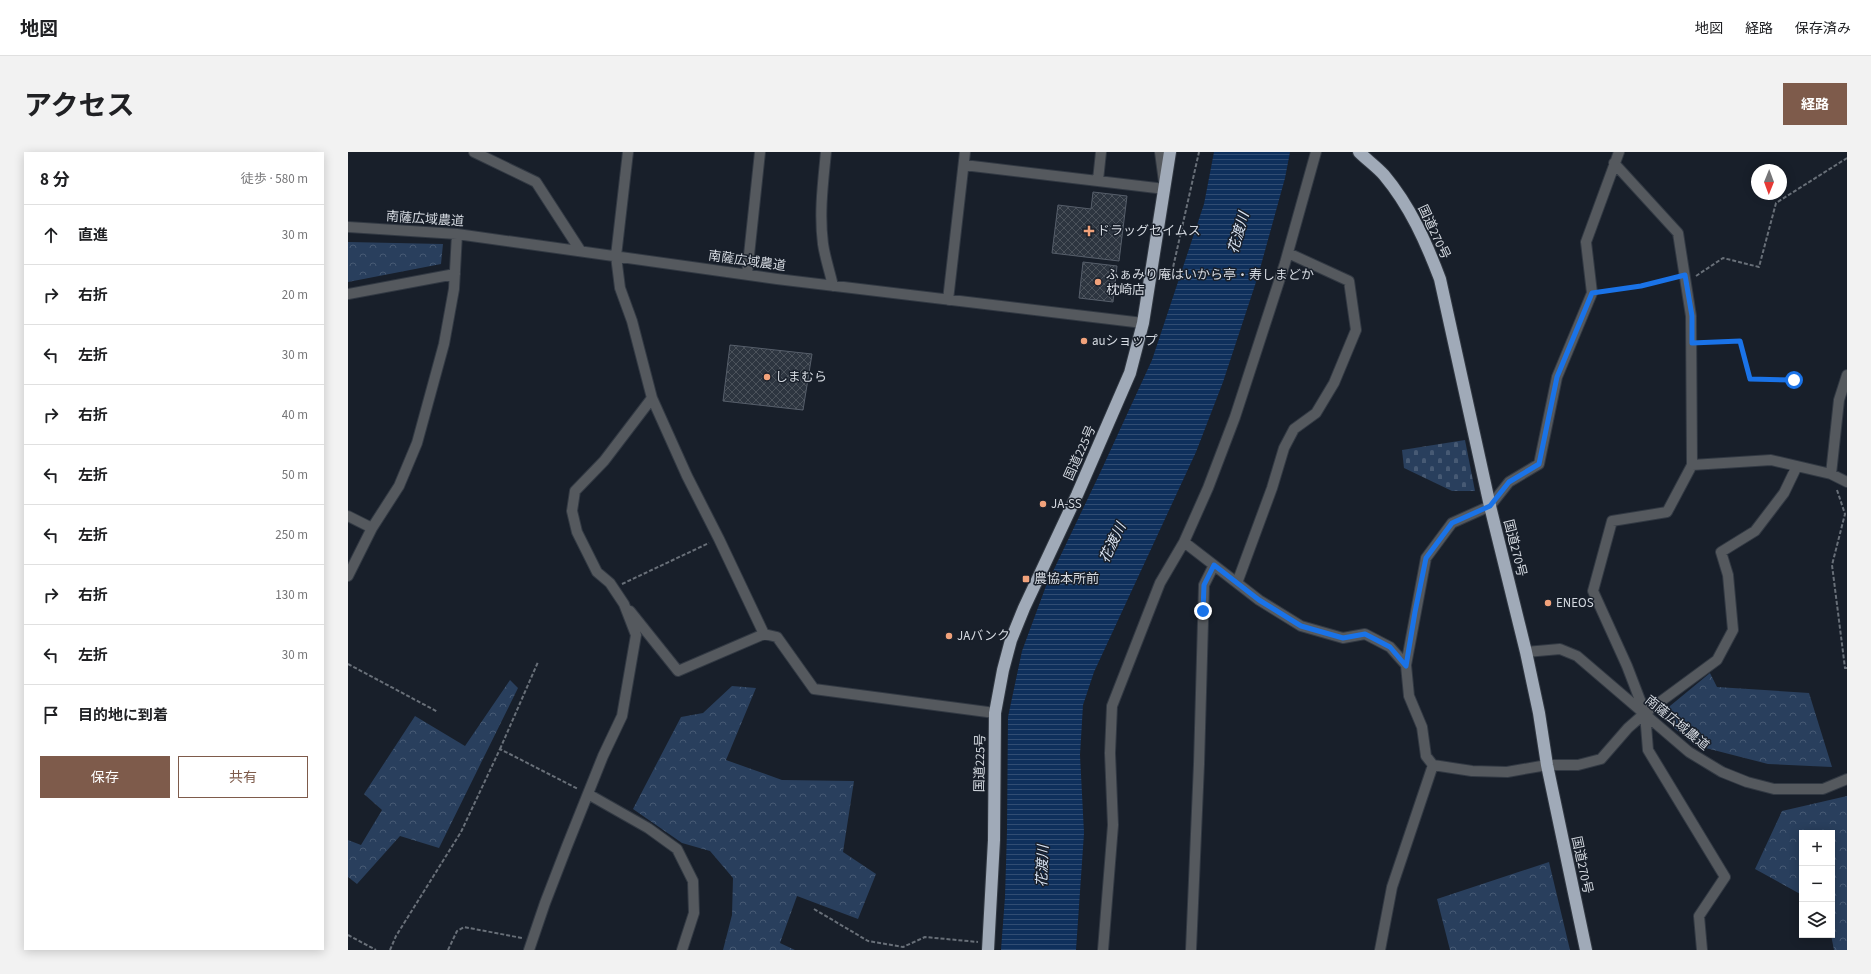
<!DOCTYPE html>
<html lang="ja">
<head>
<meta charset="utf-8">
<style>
	:root { --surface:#fff; --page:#f2f2f2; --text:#202124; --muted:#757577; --line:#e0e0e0; --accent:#7e5b4b }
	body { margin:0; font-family:"Source Sans 3","Noto Sans JP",sans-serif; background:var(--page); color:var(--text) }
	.controls { position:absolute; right:12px; bottom:12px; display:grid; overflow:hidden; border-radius:0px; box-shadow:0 2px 10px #0003 }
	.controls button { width:36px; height:36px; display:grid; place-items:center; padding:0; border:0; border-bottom:1px solid var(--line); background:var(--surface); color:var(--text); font:20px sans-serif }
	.compass { position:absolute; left:1403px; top:12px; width:36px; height:36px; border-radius:50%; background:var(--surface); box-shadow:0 2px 10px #0003; rotate:181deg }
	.stop { position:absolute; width:12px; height:12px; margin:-9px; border:3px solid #1a73e8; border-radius:50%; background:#fff }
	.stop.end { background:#1a73e8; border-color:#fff; box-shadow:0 1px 4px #0008 }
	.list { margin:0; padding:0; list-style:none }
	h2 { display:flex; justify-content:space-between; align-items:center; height:52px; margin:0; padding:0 16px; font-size:17px }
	h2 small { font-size:13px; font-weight:400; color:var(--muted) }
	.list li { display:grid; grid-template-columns:26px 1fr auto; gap:12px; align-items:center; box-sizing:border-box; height:60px; padding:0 16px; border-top:1px solid var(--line) }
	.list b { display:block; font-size:15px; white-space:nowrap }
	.list em { font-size:13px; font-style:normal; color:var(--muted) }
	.actions { display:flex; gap:8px; padding:12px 16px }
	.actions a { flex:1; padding:9px 0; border:1px solid var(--accent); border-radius:0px; text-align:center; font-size:14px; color:var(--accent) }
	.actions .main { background:var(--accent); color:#fff }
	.icon { flex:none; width:22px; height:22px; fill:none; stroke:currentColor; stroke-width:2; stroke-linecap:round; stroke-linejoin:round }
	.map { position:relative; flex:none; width:1499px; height:798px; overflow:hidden; border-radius:0px }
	header { display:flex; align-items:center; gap:24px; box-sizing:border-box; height:56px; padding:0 20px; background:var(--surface); border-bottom:1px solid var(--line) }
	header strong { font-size:19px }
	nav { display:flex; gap:22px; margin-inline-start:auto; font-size:14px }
	.intro { display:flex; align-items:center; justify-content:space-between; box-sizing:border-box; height:96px; padding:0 24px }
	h1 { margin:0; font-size:28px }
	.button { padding:10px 18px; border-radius:0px; background:var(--accent); color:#fff; font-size:14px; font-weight:700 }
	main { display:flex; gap:24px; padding:0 24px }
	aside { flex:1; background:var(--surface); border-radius:0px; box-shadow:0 2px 10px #0003 }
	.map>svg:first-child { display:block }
</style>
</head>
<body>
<header>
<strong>地図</strong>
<nav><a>地図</a><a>経路</a><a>保存済み</a></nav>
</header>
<div class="intro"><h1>アクセス</h1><a class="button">経路</a></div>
<main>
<aside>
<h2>8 分<small>徒歩 · 580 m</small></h2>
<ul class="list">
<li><svg class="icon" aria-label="ahead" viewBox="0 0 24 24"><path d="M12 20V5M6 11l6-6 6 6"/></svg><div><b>直進</b></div><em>30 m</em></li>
<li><svg class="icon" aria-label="right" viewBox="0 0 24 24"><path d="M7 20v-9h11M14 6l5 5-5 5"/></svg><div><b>右折</b></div><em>20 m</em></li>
<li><svg class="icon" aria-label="left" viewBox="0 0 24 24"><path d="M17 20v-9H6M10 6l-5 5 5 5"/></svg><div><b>左折</b></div><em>30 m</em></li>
<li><svg class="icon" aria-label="right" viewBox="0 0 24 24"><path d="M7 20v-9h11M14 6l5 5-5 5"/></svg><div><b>右折</b></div><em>40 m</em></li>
<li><svg class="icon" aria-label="left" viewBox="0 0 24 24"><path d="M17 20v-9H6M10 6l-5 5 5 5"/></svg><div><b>左折</b></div><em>50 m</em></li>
<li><svg class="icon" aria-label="left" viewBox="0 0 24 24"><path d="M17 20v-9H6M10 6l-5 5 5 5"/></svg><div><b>左折</b></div><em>250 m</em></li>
<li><svg class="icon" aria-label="right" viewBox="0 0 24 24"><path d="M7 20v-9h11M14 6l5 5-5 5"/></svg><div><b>右折</b></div><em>130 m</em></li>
<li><svg class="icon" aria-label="left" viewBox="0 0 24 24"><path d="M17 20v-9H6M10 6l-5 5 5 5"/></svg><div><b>左折</b></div><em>30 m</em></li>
<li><svg class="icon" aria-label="arrive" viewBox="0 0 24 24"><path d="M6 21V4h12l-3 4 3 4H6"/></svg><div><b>目的地に到着</b></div></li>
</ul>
<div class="actions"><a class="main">保存</a><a>共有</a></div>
</aside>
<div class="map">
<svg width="1499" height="798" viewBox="0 0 1499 798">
	<defs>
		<pattern id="forest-crowns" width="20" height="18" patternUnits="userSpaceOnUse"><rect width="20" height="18" fill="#293f5d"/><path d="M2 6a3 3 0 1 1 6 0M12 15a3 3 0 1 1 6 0" fill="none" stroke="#475a74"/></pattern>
		<pattern id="cemetery-stones" width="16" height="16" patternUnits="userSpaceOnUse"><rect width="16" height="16" fill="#293f5d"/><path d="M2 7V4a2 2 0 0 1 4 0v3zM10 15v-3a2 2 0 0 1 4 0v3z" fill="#475a74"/></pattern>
		<pattern id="water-rules" width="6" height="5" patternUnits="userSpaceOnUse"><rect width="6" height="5" fill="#0f305c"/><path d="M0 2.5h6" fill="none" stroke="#314d73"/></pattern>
		<pattern id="building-cross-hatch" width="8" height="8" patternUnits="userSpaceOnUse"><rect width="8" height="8" fill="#2d3540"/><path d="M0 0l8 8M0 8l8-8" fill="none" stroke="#4b525b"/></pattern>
	</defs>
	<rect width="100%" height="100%" fill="#181f2a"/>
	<path fill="url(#forest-crowns)" d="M 0,90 L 95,92 L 93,112 L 0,130 Z
		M 1362,521 L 1369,535 L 1461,541 L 1484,615 L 1420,612 L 1346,593 L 1311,563 Z
		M 162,528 L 170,536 L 91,696 L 52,684 L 9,732 L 0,725 L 0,688 L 13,693 L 34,658 L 16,642 L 67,564 L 117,594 Z
		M 384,534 L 408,536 L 378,608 L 434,628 L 506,629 L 495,700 L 528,722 L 510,767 L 449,744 L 432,791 L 447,798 L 375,798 L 384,763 L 385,726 L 362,699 L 334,691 L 285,657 L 333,565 L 355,561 Z
		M 1499,644 L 1499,798 L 1486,798 L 1483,783 L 1484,681 L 1454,681 L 1454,743 L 1407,717 L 1434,659 Z
		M 1201,710 L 1222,798 L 1102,798 L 1089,747 Z"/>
	<path fill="url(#cemetery-stones)" d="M 1117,288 L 1127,339 L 1104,339 L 1056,316 L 1054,298 Z"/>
	<path fill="url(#water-rules)" d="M 866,0 L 942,0 L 937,26 L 910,124 L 875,230 L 848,300 L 746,520 L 735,553 L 732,603 L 736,681 L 728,798 L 653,798 L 657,745 L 659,679 L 660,565 L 674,499 L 698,434 L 752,321 L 804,208 L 856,52 Z"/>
	<path fill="url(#building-cross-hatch)" stroke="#565e6a" d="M 745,40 L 779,44 L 771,109 L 704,101 L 710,53 L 743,57 Z
		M 735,110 L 769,114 L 765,150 L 731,146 Z
		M 382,193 L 464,202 L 455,258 L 375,249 Z"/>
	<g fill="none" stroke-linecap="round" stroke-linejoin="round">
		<defs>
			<path id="minor" d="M 126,0 L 188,30 L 232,98
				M 478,0 C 475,31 471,61 475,92 C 477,106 482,120 485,134
				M 1266,11 L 1330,81 L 1343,164 L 1344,313 L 1319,360 L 1264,369 L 1245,439 L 1279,514 L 1297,561 L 1300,598 L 1377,725 L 1351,764 L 1354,798
				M 616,13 L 817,37 L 812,0
				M 750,28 L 753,0
				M 0,75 L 109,82 L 429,127 L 795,171
				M 399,122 L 412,0
				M 0,142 L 107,122
				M 600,148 L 617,0
				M 304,246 L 339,324 L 371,387 L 416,482
				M 1344,313 L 1423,308 L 1483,322 L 1499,330
				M 1483,322 L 1491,248 L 1499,223
				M 0,364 L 24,376
				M 836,390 L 911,448 L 953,474 L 995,486 L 1017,482 L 1042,495 L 1058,513 L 1061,544 L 1074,575 L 1078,604 L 1085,613 L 1124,619 L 1159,620 L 1199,613 L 1230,613 L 1253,607 L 1280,576 L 1297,561 L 1369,508 L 1385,478 L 1380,423 L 1373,400 L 1407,379 L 1436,341 L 1449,314
				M 0,424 L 24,376 L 51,334 L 69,291 L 96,192 L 106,137 L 109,82
				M 889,431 L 924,336 L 936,296 L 946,277 L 968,261 L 986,231 L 1008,178 L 1001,129 L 940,101
				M 282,459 L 330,519 L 416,482 L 429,485 L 466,537 L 647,561
				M 1178,500 L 1212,497 L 1229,504 L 1341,600 L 1374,620 L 1399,630 L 1426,637 L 1475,637 L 1499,627
				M 1058,513 L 1078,406 L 1104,371 L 1142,354 L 1161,330 L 1191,312 L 1209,225 L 1244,141 L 1238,90 L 1271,0
				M 240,642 L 300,676 L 329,697 L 345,729 L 346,761 L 334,798
				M 181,798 L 197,751 L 219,694 L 255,604 L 274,564 L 288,483 L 276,452 L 262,431 L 249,420 L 229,380 L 224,359 L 227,339 L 256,309 L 304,246 L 284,169 L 272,136 L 268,104 L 280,0
				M 755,798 L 765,673 L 762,601 L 764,554 L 812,431 L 836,390 L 860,336 L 887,265 L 937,111 L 968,0
				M 843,798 L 851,612 L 856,433 L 866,413
				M 1032,798 L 1044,735 L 1085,613"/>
			<path id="highway" d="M 1011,0 C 1019,8 1029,15 1036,23 C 1062,54 1078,90 1092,127 L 1142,354 L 1178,500 L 1191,561 L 1199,613 L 1238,798
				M 640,798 L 646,688 L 647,561 L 655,518 L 663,488 L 676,456 L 729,343 L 782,221 L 795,171 L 822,0"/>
		</defs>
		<use href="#minor" stroke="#323943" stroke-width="12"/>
		<use href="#highway" stroke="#323943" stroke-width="14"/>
		<path stroke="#686f78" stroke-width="2" stroke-dasharray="4 2" stroke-linecap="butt" d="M 1348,124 L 1375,106 L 1411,115 L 1428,51 L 1499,6
			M 813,126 L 824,120 L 851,0
			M 1254,140 L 1293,134 L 1326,126
			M 1353,190 L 1392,189 L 1402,227 L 1446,228
			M 1489,338 L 1497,362 L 1484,413 L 1497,516 L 1499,516
			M 274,432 L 361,391
			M 0,512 L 90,560
			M 152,597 L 190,510
			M 466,757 L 520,789 L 555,795 L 577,785 L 630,790
			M 0,783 L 28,798
			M 42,798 L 48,784 L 113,680 L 152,597 L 230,637
			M 100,798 L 109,779 L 116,775 L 174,786"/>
		<use href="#minor" stroke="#55595e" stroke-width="10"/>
		<use href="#highway" stroke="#a0aab8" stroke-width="12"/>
	</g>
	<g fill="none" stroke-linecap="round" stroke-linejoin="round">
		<path stroke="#1a73e8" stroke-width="5" d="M 855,459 L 856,433 L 866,413 L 911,448 L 953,474 L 995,486 L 1017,482 L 1042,495 L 1058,514 L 1067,460 L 1078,406 L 1104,371 L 1142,354 L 1161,330 L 1191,312 L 1209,225 L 1244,141 L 1293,134 L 1337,123 L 1344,164 L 1344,191 L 1392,189 L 1402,227 L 1446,228"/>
	</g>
	<g fill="#f1a27b" stroke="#181f2a" stroke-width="1.5">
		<path d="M739 73h4v4h4v4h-4v4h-4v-4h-4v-4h4z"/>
		<circle cx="750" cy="130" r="4"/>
		<circle cx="736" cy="189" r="4"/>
		<circle cx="419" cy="225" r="4"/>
		<circle cx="695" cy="352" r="4"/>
		<rect x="674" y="423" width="8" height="8" rx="2"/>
		<circle cx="1200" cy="451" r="4"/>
		<circle cx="601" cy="484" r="4"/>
	</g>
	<g text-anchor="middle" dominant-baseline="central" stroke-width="3" stroke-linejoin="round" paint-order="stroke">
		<g font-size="13" fill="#d4d9e0" stroke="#181f2a">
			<text transform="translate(77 67) rotate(4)">南薩広域農道</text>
			<text transform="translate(1086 80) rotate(65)">国道270号</text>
			<text transform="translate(399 109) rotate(8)">南薩広域農道</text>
			<text transform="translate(732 301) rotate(-66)">国道225号</text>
			<text transform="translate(1167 396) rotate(76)">国道270号</text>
			<text transform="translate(1329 571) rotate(39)">南薩広域農道</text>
			<text transform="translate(632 611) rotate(-89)">国道225号</text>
			<text transform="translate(1234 713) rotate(78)">国道270号</text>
		</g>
		<g font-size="13" fill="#d4d9e0" stroke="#181f2a" text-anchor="start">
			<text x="749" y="79">ドラッグセイムス</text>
			<text x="758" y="123">ふぁみり庵はいから亭・寿しまどか<tspan x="758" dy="15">枕崎店</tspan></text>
			<text x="744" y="189">auショップ</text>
			<text x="427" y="225">しまむら</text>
			<text x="703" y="352">JA-SS</text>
			<text x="686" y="427">農協本所前</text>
			<text x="1208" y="451">ENEOS</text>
			<text x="609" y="484">JAバンク</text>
		</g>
		<g font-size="14" font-style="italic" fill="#dae4f3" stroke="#181f2a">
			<text transform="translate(891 81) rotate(-74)">花渡川</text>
			<text transform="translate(765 391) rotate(-64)">花渡川</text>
			<text transform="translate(695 714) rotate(-88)">花渡川</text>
		</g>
	</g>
</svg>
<div class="controls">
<button>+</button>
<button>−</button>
<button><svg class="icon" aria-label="layers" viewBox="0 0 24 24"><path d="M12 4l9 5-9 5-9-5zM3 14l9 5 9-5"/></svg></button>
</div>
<svg class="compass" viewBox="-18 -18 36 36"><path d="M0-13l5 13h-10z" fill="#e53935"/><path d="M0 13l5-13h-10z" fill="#757577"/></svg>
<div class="stop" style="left:1446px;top:228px"></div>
<div class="stop end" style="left:855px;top:459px"></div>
</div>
</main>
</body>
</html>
